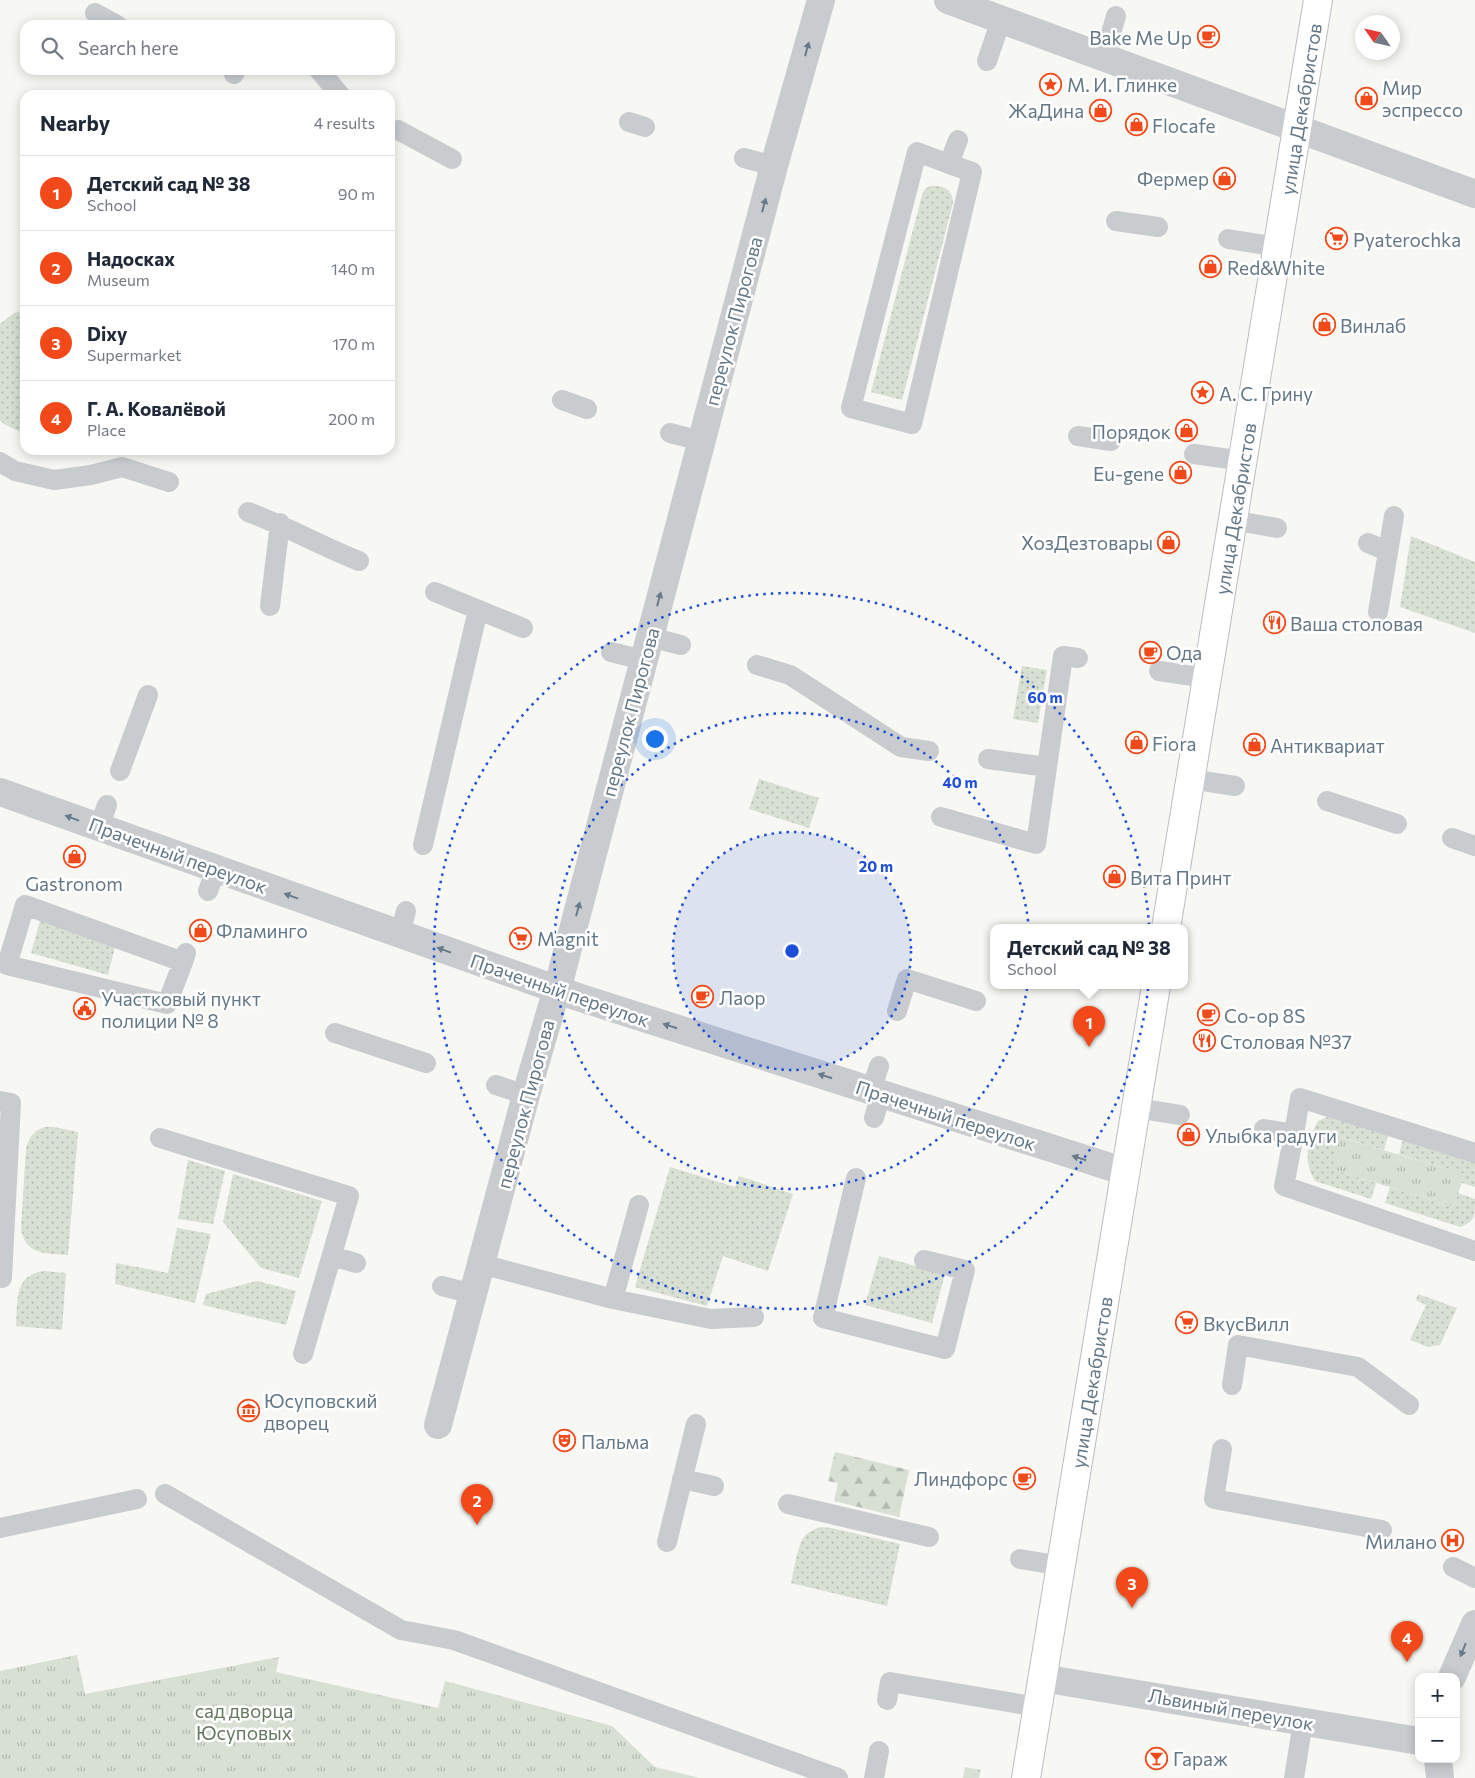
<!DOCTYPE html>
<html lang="en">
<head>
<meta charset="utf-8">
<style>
	:root { --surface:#fff; --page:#f6f6f7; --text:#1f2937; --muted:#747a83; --line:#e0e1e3; --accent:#f14919 }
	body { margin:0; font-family:Commissioner,sans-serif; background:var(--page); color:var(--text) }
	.controls { position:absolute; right:15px; bottom:15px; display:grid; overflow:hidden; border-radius:10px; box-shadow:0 2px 12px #0003 }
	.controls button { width:45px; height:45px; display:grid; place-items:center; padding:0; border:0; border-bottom:1px solid var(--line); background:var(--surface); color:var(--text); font:25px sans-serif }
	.compass { position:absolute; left:1355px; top:15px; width:45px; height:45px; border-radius:50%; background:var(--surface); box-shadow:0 2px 12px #0003; rotate:304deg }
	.you { position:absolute; left:654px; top:738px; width:18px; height:18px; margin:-12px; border:4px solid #fff; border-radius:50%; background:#1a73e8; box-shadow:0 0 0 8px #1a73e833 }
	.badge { display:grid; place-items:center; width:32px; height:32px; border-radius:50%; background:var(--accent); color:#fff; font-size:16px; font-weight:700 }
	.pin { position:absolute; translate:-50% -41px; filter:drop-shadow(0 1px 2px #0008) }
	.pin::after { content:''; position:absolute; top:26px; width:18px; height:15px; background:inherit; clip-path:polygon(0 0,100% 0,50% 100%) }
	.popup { position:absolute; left:990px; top:924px; width:198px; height:65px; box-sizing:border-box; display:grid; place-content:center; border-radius:10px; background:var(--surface); filter:drop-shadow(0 1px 4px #0005); font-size:16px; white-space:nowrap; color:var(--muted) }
	.popup b { font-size:19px; color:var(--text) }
	.popup::after { content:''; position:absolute; left:50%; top:100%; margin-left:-10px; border:10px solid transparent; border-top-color:var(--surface) }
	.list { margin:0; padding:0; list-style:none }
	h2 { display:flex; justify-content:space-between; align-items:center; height:65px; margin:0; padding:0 20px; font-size:21px }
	h2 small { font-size:16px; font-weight:400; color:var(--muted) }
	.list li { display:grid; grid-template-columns:32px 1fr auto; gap:15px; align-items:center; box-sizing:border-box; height:75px; padding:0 20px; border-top:1px solid var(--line) }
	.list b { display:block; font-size:19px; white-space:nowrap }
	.list p { margin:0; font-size:16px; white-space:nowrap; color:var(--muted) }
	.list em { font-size:16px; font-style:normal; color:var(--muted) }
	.icon { flex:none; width:28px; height:28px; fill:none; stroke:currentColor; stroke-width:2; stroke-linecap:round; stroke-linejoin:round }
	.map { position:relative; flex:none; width:1475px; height:1778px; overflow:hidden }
	.search { position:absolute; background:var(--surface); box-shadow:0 2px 12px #0003; left:20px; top:20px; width:375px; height:55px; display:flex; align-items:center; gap:12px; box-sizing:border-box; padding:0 18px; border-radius:15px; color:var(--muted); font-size:19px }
	.panel { position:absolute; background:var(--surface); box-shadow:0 2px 12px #0003; left:20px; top:90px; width:375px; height:365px; border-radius:15px }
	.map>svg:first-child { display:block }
</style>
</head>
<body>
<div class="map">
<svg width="1475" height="1778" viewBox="0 0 1475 1778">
	<defs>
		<pattern id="grass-dots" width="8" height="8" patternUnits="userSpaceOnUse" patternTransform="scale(1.25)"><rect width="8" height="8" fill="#d8dfd3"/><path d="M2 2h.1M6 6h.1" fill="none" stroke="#b3bab1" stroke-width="1.8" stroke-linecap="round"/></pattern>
		<pattern id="forest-firs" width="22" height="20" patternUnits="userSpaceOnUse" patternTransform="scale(1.25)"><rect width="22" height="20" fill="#d8dfd3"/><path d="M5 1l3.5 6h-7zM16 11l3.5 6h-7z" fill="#b3bab1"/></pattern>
		<pattern id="park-tufts" width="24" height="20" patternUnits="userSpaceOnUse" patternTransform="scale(1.25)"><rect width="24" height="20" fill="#d8dfd3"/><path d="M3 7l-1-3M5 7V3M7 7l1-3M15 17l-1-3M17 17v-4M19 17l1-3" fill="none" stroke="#b3bab1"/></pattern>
	</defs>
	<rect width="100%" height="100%" fill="#f7f7f3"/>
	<path fill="url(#grass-dots)" d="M 930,186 C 943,185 953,189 953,203 L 902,400 L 871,392 L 922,195 L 925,189 Z
		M 25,310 L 25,434 L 4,424 L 0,420 L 0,324 L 14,313 Z
		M 1411,536 L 1475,562 L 1475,633 L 1400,607 Z
		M 1022,666 L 1047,670 L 1038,723 L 1013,719 Z
		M 759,779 L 819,798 L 809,828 L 749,809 Z
		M 40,921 L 115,947 L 108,975 L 31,953 Z
		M 1327,1117 L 1388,1135 L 1384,1150 L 1340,1137 L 1332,1169 L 1376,1183 L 1371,1199 L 1315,1181 C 1303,1161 1307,1141 1318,1121 Z
		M 44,1127 L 54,1127 L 78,1132 L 68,1255 C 46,1253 25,1256 21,1228 L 26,1149 C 29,1137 33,1132 44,1127 Z
		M 1403,1139 L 1475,1161 L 1475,1187 L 1462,1183 L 1464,1174 L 1399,1154 Z
		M 188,1160 L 225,1171 L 213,1224 L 178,1219 Z
		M 670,1167 L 735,1187 L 739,1176 L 793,1194 L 768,1271 L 723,1256 L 707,1306 L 635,1287 Z
		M 233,1174 L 322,1201 L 299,1278 L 261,1268 L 223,1222 Z
		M 1390,1187 L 1453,1207 L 1458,1193 L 1475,1199 C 1475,1217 1475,1221 1460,1227 L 1385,1203 Z
		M 177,1228 L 211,1234 L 195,1303 L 115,1284 L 116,1263 L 168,1273 Z
		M 879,1256 L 945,1274 L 932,1323 L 865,1305 Z
		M 44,1271 L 66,1273 L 62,1330 L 16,1326 C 18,1301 13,1275 44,1271 Z
		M 257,1281 L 296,1291 L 286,1325 L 203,1305 L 206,1294 Z
		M 1418,1294 L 1457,1308 L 1440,1345 L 1428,1347 L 1410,1340 L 1426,1305 L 1416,1300 Z
		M 821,1527 L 831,1528 L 900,1544 L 887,1606 L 791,1583 C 794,1571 797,1547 804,1537 C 808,1532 815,1529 821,1527 Z"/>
	<path fill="url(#forest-firs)" d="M 835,1452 L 909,1470 L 899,1517 L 834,1501 L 838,1483 L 828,1481 Z"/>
	<path fill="url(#park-tufts)" d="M 1339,1137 L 1465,1174 L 1453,1207 L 1332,1169 Z
		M 77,1655 L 85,1694 L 279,1657 L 276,1672 L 438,1708 L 445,1681 L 612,1726 L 655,1767 L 700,1778 L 0,1778 L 0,1671 Z
		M 965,1767 L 981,1770 L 979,1778 L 963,1778 Z"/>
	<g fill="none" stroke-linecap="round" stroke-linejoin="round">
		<defs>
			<g id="secondary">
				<path id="s1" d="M 1166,928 L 1318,0"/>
				<path id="s2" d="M 1026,1778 L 1156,986"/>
			</g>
		</defs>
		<use href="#secondary" stroke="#b8bec2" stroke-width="30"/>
		<path stroke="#c9cccf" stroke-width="20" d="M 95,13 L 117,25
			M 1104,58 L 1116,16
			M 987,61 L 1001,20
			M 319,70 L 340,95
			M 234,74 L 236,70
			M 629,122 L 645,127
			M 398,130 L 452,159
			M 744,158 L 774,166
			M 949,164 L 917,152 L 851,408 L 912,424 L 972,172 L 949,164 L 958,140
			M 1116,221 L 1158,227
			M 1228,239 L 1278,247
			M 562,400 L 587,409
			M 670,433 L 701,441
			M 1078,436 L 1111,441
			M 1194,454 L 1243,461
			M 0,462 L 15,471 L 54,480 L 91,475 L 122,467 L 169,482
			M 248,512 C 286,526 321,546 359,561
			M 1232,520 L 1277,528
			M 1368,543 L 1387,551
			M 435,592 L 523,628
			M 270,606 L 280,523
			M 1378,612 L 1394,516
			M 649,637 L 681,645
			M 611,652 L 643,660
			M 757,665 L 790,675 L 901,747 L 929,751
			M 1159,671 L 1206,678
			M 988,759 L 1047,767
			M 120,771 L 148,695
			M 1190,779 L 1235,786
			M 1327,801 L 1397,824
			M 941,817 L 1036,844 L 1063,656 L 1078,658
			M 99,827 L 107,805
			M 1452,838 L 1475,846
			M 423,845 L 478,610
			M 208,891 L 216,869
			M 400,935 L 406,911
			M 183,962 L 167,1004 L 7,965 L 25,905 L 183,962 L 186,953
			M 897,1011 L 907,979 L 976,1001
			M 335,1033 L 426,1063
			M 496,1085 L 526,1095
			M 871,1091 L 879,1066
			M 0,1101 L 11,1103 L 2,1278
			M 1136,1108 L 1180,1115
			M 874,1118 L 881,1094
			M 1264,1129 L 1294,1134 L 1300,1098 L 1475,1153
			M 1294,1134 L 1284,1186 L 1475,1251
			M 160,1138 L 349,1196 L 303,1354
			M 856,1178 L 823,1318 L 945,1349 L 965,1270 L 924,1260
			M 332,1256 L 356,1263
			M 481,1264 L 613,1299 L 711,1319 L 754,1317
			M 442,1286 L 473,1294
			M 613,1299 L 639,1205
			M 1232,1385 L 1238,1345 L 1358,1367 L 1409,1405
			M 1222,1449 L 1214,1499 L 1382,1530
			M 682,1479 L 714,1486
			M 165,1494 L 401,1630 L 454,1640 L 838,1778
			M 788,1504 L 929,1537
			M 0,1528 L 137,1499
			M 667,1542 L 696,1424
			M 1020,1559 L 1062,1566
			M 1453,1567 L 1475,1578
			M 887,1700 L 890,1682 L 1038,1707
			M 874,1778 L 879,1751
			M 1294,1778 L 1303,1722"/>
		<path stroke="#c9cccf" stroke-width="28" d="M 0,792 L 578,997 L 1126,1172
			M 438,1425 L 526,1095 L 561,975 L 774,166 L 821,0
			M 1042,1678 L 1419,1741"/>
		<path stroke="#c9cccf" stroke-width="28" d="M 948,0 L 1475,194
			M 1452,1677 L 1475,1624
			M 1438,1759 L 1440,1778"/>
		<use href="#secondary" stroke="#fff" stroke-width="28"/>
	</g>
	<defs><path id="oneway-solid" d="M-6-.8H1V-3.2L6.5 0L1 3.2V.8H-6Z" transform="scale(1.25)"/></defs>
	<g fill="#687b8a">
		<use href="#oneway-solid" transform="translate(807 49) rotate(-75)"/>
		<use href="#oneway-solid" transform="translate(764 205) rotate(-75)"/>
		<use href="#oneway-solid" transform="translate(659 599) rotate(-75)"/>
		<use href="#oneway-solid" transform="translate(72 818) rotate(-160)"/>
		<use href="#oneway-solid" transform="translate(291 896) rotate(-160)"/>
		<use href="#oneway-solid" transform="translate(578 909) rotate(-75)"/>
		<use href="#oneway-solid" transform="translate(444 950) rotate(-160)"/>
		<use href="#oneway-solid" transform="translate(670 1026) rotate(-162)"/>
		<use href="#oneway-solid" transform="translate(825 1076) rotate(-162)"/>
		<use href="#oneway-solid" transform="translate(1079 1158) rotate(-162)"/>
		<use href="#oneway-solid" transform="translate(1463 1650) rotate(112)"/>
	</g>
	<circle cx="792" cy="951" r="119" fill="#1d4ed8" fill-opacity=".12"/>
	<g fill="none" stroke="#1d4ed8" stroke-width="2.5" stroke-dasharray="2.5 5">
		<circle cx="792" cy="951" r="119"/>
		<circle cx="792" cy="951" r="238"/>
		<circle cx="792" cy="951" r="358"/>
	</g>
	<defs>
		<symbol id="cafe-ring" viewBox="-11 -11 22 22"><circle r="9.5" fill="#fff" stroke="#f14919" stroke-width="1.5"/><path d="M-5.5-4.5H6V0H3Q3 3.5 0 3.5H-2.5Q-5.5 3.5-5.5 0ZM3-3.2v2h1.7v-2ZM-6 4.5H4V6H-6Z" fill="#f14919"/></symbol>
		<symbol id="sight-ring" viewBox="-11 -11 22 22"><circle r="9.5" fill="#fff" stroke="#f14919" stroke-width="1.5"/><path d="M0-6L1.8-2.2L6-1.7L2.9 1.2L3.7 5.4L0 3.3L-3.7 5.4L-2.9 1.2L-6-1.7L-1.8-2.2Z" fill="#f14919"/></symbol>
		<symbol id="shop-ring" viewBox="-11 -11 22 22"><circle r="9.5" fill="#fff" stroke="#f14919" stroke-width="1.5"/><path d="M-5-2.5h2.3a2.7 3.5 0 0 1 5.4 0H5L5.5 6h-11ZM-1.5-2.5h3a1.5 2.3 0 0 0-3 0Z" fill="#f14919"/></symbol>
		<symbol id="supermarket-ring" viewBox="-11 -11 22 22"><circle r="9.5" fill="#fff" stroke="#f14919" stroke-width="1.5"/><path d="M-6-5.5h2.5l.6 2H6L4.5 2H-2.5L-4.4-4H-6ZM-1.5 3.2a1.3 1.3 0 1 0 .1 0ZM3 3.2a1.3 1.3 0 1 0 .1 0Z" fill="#f14919"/></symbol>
		<symbol id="restaurant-ring" viewBox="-11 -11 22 22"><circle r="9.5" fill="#fff" stroke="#f14919" stroke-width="1.5"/><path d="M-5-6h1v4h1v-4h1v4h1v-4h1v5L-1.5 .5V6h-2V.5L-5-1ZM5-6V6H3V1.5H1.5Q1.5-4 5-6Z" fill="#f14919"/></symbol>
		<symbol id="civic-ring" viewBox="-11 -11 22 22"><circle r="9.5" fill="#fff" stroke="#f14919" stroke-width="1.5"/><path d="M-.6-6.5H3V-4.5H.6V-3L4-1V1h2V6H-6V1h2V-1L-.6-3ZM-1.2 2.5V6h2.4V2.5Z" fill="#f14919"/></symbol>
		<symbol id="museum-ring" viewBox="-11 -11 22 22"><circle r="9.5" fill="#fff" stroke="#f14919" stroke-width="1.5"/><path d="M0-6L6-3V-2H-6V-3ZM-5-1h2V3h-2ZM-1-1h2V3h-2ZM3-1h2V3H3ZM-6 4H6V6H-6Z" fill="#f14919"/></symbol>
		<symbol id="theatre-ring" viewBox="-11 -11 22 22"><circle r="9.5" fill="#fff" stroke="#f14919" stroke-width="1.5"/><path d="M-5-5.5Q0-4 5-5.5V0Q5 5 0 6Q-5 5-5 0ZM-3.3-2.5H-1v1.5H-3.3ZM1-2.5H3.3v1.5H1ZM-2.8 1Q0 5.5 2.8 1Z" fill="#f14919"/></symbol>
		<symbol id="hospital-ring" viewBox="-11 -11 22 22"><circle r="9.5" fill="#fff" stroke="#f14919" stroke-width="1.5"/><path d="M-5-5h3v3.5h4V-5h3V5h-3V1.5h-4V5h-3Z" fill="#f14919"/></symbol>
		<symbol id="bar-ring" viewBox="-11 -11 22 22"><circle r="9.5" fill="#fff" stroke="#f14919" stroke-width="1.5"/><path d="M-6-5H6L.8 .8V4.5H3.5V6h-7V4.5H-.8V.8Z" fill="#f14919"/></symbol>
	</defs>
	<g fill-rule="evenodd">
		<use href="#cafe-ring" x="1196" y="24" width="25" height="25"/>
		<use href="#sight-ring" x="1038" y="72" width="25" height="25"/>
		<use href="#shop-ring" x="1354" y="86" width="25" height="25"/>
		<use href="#shop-ring" x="1088" y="98" width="25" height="25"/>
		<use href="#shop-ring" x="1124" y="112" width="25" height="25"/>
		<use href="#shop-ring" x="1212" y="166" width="25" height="25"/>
		<use href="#supermarket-ring" x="1324" y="226" width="25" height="25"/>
		<use href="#shop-ring" x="1198" y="254" width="25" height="25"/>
		<use href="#shop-ring" x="1312" y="312" width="25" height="25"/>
		<use href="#sight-ring" x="1190" y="380" width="25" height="25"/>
		<use href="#shop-ring" x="1174" y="418" width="25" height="25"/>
		<use href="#shop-ring" x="1168" y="460" width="25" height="25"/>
		<use href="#shop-ring" x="1156" y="530" width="25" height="25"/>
		<use href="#restaurant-ring" x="1262" y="610" width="25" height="25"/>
		<use href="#cafe-ring" x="1138" y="640" width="25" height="25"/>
		<use href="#shop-ring" x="1124" y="730" width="25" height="25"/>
		<use href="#shop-ring" x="1242" y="732" width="25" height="25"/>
		<use href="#shop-ring" x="62" y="844" width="25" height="25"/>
		<use href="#shop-ring" x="1102" y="864" width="25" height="25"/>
		<use href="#shop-ring" x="188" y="918" width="25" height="25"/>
		<use href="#supermarket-ring" x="508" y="926" width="25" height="25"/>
		<use href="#cafe-ring" x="690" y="984" width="25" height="25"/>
		<use href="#civic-ring" x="72" y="996" width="25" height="25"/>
		<use href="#cafe-ring" x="1196" y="1002" width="25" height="25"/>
		<use href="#restaurant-ring" x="1192" y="1028" width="25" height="25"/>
		<use href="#shop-ring" x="1176" y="1122" width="25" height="25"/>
		<use href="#supermarket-ring" x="1174" y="1310" width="25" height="25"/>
		<use href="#museum-ring" x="236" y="1398" width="25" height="25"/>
		<use href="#theatre-ring" x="552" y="1428" width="25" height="25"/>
		<use href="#cafe-ring" x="1012" y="1466" width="25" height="25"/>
		<use href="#hospital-ring" x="1440" y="1528" width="25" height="25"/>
		<use href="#bar-ring" x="1144" y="1746" width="25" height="25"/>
	</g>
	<g text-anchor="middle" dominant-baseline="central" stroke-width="5" stroke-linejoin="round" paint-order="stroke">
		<g font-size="19" fill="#637786" stroke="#fff" text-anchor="start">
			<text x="1192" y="37" text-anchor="end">Bake Me Up</text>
			<text x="1067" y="84">М. И. Глинке</text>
			<text x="1382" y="87">Мир<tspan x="1382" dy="22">эспрессо</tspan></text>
			<text x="1084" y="110" text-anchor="end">ЖаДина</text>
			<text x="1152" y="125">Flocafe</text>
			<text x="1209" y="178" text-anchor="end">Фермер</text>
			<text x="1353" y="239">Pyaterochka</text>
			<text x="1227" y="267">Red&amp;White</text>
			<text x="1340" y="325">Винлаб</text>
			<text x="1219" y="393">А. С. Грину</text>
			<text x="1171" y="431" text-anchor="end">Порядок</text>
			<text x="1164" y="473" text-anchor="end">Eu-gene</text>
			<text x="1153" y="542" text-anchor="end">ХозДезтовары</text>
			<text x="1290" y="623">Ваша столовая</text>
			<text x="1166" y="652">Ода</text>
			<text x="1152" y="743">Fiora</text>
			<text x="1270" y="745">Антиквариат</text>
			<text x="1130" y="877">Вита Принт</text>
			<text x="74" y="883" text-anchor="middle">Gastronom</text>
			<text x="216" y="930">Фламинго</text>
			<text x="537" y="938">Magnit</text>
			<text x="719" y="997">Лаор</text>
			<text x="101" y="998">Участковый пункт<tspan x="101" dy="22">полиции № 8</tspan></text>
			<text x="1224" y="1015">Co-op 8S</text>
			<text x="1220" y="1041">Столовая №37</text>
			<text x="1205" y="1135">Улыбка радуги</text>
			<text x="1203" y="1323">ВкусВилл</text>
			<text x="264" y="1400">Юсуповский<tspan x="264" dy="22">дворец</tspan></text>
			<text x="581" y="1441">Пальма</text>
			<text x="1008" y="1478" text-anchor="end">Линдфорс</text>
			<text x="1437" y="1541" text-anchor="end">Милано</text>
			<text x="1173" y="1758">Гараж</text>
		</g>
		<g font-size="19" fill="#637786" stroke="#fff">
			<text stroke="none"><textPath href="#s1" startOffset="830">улица Декабристов</textPath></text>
			<text transform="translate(733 321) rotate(-75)">переулок Пирогова</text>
			<text stroke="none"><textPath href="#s1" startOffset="425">улица Декабристов</textPath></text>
			<text transform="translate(630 712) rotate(-75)">переулок Пирогова</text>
			<text transform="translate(178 855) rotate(20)">Прачечный переулок</text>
			<text transform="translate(560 990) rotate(19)">Прачечный переулок</text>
			<text transform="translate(525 1104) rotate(-75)">переулок Пирогова</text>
			<text transform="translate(946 1115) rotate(18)">Прачечный переулок</text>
			<text stroke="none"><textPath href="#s2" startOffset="401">улица Декабристов</textPath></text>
			<text transform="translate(1231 1709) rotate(10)">Львиный переулок</text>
		</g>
		<g font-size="19" fill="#64785e" stroke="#fff">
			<text x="244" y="1710">сад дворца<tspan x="244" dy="22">Юсуповых</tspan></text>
		</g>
	</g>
	<circle cx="792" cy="951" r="8" fill="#1d4ed8" stroke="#fff" stroke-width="2.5"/>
	<g font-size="15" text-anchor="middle" font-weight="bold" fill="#1d4ed8" stroke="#fff" stroke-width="5" stroke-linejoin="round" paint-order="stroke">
		<text x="1045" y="703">60 m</text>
		<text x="960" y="788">40 m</text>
		<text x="876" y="872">20 m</text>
	</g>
</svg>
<div class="controls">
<button>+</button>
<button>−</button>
</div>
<svg class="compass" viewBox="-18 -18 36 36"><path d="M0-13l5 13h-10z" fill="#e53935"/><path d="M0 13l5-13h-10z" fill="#747a83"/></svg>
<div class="you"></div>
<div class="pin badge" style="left:1089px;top:1047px">1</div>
<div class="popup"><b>Детский сад № 38</b>School</div>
<div class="pin badge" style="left:477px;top:1525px">2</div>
<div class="pin badge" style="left:1132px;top:1608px">3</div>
<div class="pin badge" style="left:1407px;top:1662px">4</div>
<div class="search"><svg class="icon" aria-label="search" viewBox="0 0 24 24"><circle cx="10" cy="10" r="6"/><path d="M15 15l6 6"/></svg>Search here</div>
<section class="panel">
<h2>Nearby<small>4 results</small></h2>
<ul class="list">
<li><span class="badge">1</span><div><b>Детский сад № 38</b><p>School</p></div><em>90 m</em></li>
<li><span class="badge">2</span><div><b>Надосках</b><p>Museum</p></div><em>140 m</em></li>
<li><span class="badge">3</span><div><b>Dixy</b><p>Supermarket</p></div><em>170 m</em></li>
<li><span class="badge">4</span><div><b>Г. А. Ковалёвой</b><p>Place</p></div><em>200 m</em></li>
</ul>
</section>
</div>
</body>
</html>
